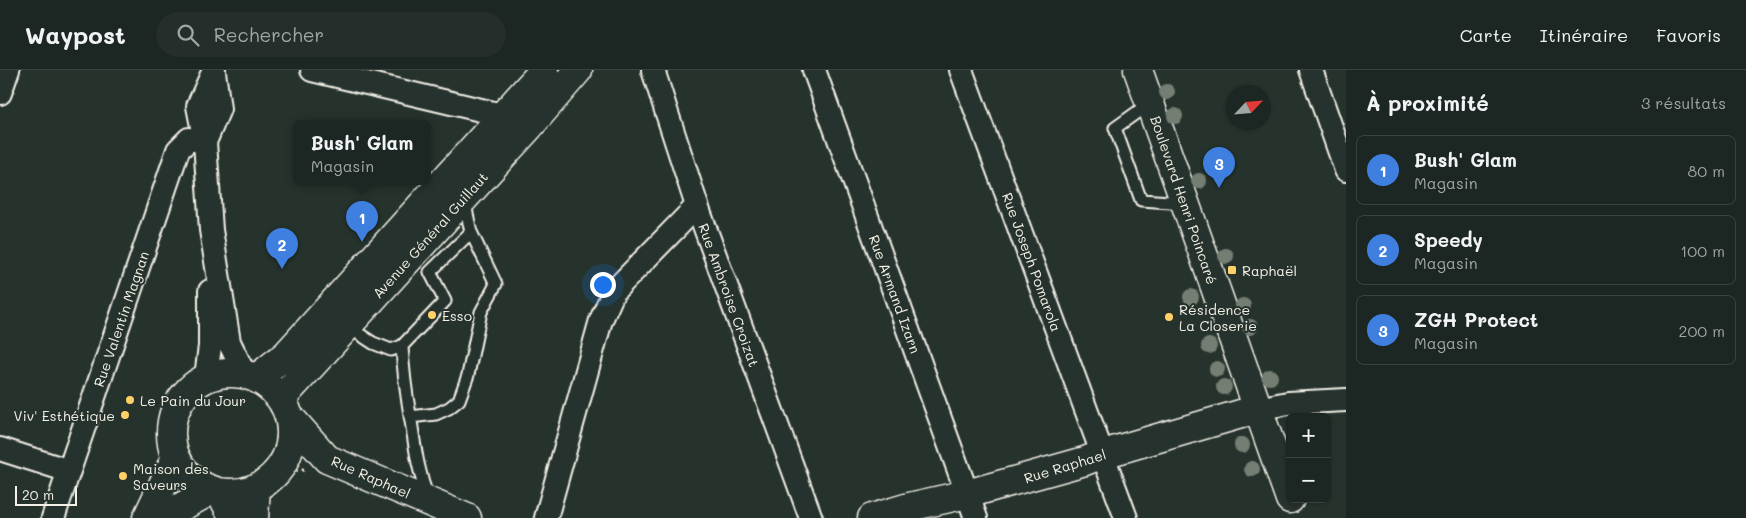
<!DOCTYPE html>
<html lang="fr">
<head>
<meta charset="utf-8">
<style>
	:root { --surface:#1c2622; --page:#252e2a; --text:#f1f3f6; --muted:#a0a5a5; --line:#3a4340; --accent:#ffd166 }
	body { margin:0; font-family:Mali,sans-serif; background:var(--page); color:var(--text) }
	.controls { position:absolute; right:15px; bottom:15px; display:grid; overflow:hidden; border-radius:8px; box-shadow:0 1px 4px #0004 }
	.controls button { width:45px; height:45px; display:grid; place-items:center; padding:0; border:0; border-bottom:1px solid var(--line); background:var(--surface); color:var(--text); font:25px sans-serif }
	.compass { position:absolute; left:1226px; top:15px; width:45px; height:45px; border-radius:50%; background:var(--surface); box-shadow:0 1px 4px #0004; rotate:64deg }
	.scale { position:absolute; left:15px; bottom:12px; width:62px; box-sizing:border-box; padding-left:5px; border:2px solid #f4f1e8; border-top:0; font-size:14px; line-height:18px; white-space:nowrap; color:#f4f1e8; -webkit-text-stroke:4px #26332d; paint-order:stroke }
	.you { position:absolute; left:602px; top:214px; width:18px; height:18px; margin:-12px; border:4px solid #fff; border-radius:50%; background:#1a73e8; box-shadow:0 0 0 8px #1a73e833 }
	.badge { display:grid; place-items:center; width:32px; height:32px; border-radius:50%; background:var(--accent); color:#fff; font-size:16px; font-weight:700 }
	.pin { position:absolute; translate:-50% -41px; filter:drop-shadow(0 1px 2px #0008) }
	.pin::after { content:''; position:absolute; top:26px; width:18px; height:15px; background:inherit; clip-path:polygon(0 0,100% 0,50% 100%) }
	.popup { position:absolute; left:293px; top:50px; width:138px; height:65px; box-sizing:border-box; display:grid; place-content:center; border-radius:8px; background:var(--surface); filter:drop-shadow(0 1px 4px #0005); font-size:16px; white-space:nowrap; color:var(--muted) }
	.popup b { font-size:19px; color:var(--text) }
	.popup::after { content:''; position:absolute; left:50%; top:100%; margin-left:-10px; border:10px solid transparent; border-top-color:var(--surface) }
	.list { margin:0; padding:0; list-style:none }
	h2 { display:flex; justify-content:space-between; align-items:center; height:65px; margin:0; padding:0 20px; font-size:21px }
	h2 small { font-size:16px; font-weight:400; color:var(--muted) }
	.list li { display:grid; grid-template-columns:32px 1fr auto; gap:15px; align-items:center; box-sizing:border-box; height:70px; margin:0 10px 10px; padding:0 10px; border:1px solid var(--line); border-radius:8px }
	.list b { display:block; font-size:19px; white-space:nowrap }
	.list p { margin:0; font-size:16px; white-space:nowrap; color:var(--muted) }
	.list em { font-size:16px; font-style:normal; color:var(--muted) }
	.icon { flex:none; width:28px; height:28px; fill:none; stroke:currentColor; stroke-width:2; stroke-linecap:round; stroke-linejoin:round }
	.map { position:relative; flex:none; width:1346px; height:448px; overflow:hidden }
	header { display:flex; align-items:center; gap:30px; box-sizing:border-box; height:70px; padding:0 25px; background:var(--surface); border-bottom:1px solid var(--line) }
	header strong { font-size:24px }
	nav { display:flex; gap:28px; margin-inline-start:auto; font-size:18px }
	.search { width:350px; height:45px; background:var(--page); display:flex; align-items:center; gap:12px; box-sizing:border-box; padding:0 18px; border-radius:28px; color:var(--muted); font-size:19px }
	main { display:flex }
	aside { flex:1; background:var(--surface) }
	.map>svg:first-child { display:block }
</style>
</head>
<body>
<header>
<strong>Waypost</strong>
<div class="search"><svg class="icon" aria-label="search" viewBox="0 0 24 24"><circle cx="10" cy="10" r="6"/><path d="M15 15l6 6"/></svg>Rechercher</div>
<nav><a>Carte</a><a>Itinéraire</a><a>Favoris</a></nav>
</header>
<main>
<div class="map">
<svg width="1346" height="448" viewBox="0 0 1346 448">
	<rect width="100%" height="100%" fill="#26332d"/>
	<filter id="ink" filterUnits="userSpaceOnUse"><feTurbulence type="fractalNoise" baseFrequency=".02" numOctaves="2"/><feDisplacementMap in="SourceGraphic" scale="10" xChannelSelector="R" yChannelSelector="G"/><feConvolveMatrix kernelMatrix="1 2 1 2 8 2 1 2 1" color-interpolation-filters="sRGB"/></filter>
	<g filter="url(#ink)">
		<g fill="none" stroke-linecap="round" stroke-linejoin="round">
			<defs>
				<path id="lane" d="M 1150,33 L 1115,58 L 1141,130 L 1185,133
					M 347,256 L 373,273 L 391,280 L 402,276 L 445,231 L 430,202 L 471,162 L 464,130
					M 402,276 C 403,300 406,322 410,345 C 415,375 417,399 428,428
					M 410,347 L 436,344 L 449,338 L 459,330 L 468,305 L 481,242 L 496,214 L 471,162"/>
				<path id="street" d="M 214,0 L 198,36 L 205,72 L 211,160 L 229,272 L 244,303
					M 312,0 L 502,45
					M 653,0 L 697,136 L 811,448
					M 814,0 L 976,448
					M 961,0 L 1126,448
					M 1311,0 L 1346,100
					M 0,23 L 8,0
					M 205,72 L 219,39 L 214,2
					M 206,307 L 210,276 L 210,221
					M 1258,339 L 1288,333 L 1346,330
					M 0,379 L 69,401
					M 53,448 L 178,80 L 189,69 L 205,72
					M 546,448 L 601,250 L 614,221 L 697,136"/>
				<path id="secondary" d="M 1138,0 L 1290,429
					M171 363a60 60 0 1 1 120 0a60 60 0 1 1-120 0Z
					M 257,308 L 287,284 L 544,0
					M 281,329 L 529,57 L 578,0
					M 289,346 L 327,389 L 467,448
					M 220,422 L 234,448
					M 147,448 L 176,387
					M 161,448 L 212,420
					M 254,448 L 256,418
					M 872,448 L 909,437 L 967,424 L 1085,391 L 1103,384 L 1258,339"/>
			</defs>
			<use href="#lane" stroke="#f4f1e8" stroke-width="15"/>
			<use href="#street" stroke="#f4f1e8" stroke-width="26"/>
			<use href="#secondary" stroke="#f4f1e8" stroke-width="31"/>
			<path stroke="#f4f1e8" stroke-width="3" stroke-dasharray="5 4" stroke-linecap="butt" d="M 275,404 L 304,400"/>
			<use href="#lane" stroke="#26332d" stroke-width="11"/>
			<use href="#street" stroke="#26332d" stroke-width="22"/>
			<use href="#secondary" stroke="#26332d" stroke-width="28"/>
		</g>
		<g fill="#747e73">
			<circle cx="1167" cy="22" r="8"/>
			<circle cx="1175" cy="46" r="8"/>
			<circle cx="1199" cy="111" r="8"/>
			<circle cx="1226" cy="186" r="8"/>
			<circle cx="1191" cy="227" r="8"/>
			<circle cx="1243" cy="236" r="8"/>
			<circle cx="1250" cy="257" r="8"/>
			<circle cx="1209" cy="276" r="8"/>
			<circle cx="1217" cy="299" r="8"/>
			<circle cx="1270" cy="307" r="8"/>
			<circle cx="1224" cy="317" r="8"/>
			<circle cx="1242" cy="375" r="8"/>
			<circle cx="1252" cy="399" r="8"/>
		</g>
	</g>
	<g fill="#ffd166" stroke="#26332d" stroke-width="2">
		<rect x="1227" y="195" width="10" height="10" rx="2.5"/>
		<circle cx="432" cy="245" r="5"/>
		<circle cx="1169" cy="247" r="5"/>
		<circle cx="130" cy="330" r="5"/>
		<circle cx="125" cy="345" r="5"/>
		<circle cx="123" cy="406" r="5"/>
	</g>
	<g text-anchor="middle" dominant-baseline="central" stroke-width="4" stroke-linejoin="round" paint-order="stroke">
		<g font-size="14" fill="#f4f1e8" stroke="#26332d">
			<text transform="translate(1184 130) rotate(71)">Boulevard Henri Poincaré</text>
			<text transform="translate(430 165) rotate(-48)">Avenue Général Guillaut</text>
			<text transform="translate(1032 192) rotate(70)">Rue Joseph Pomarola</text>
			<text transform="translate(895 224) rotate(70)">Rue Armand Izarn</text>
			<text transform="translate(729 225) rotate(70)">Rue Ambroise Croizat</text>
			<text transform="translate(121 249) rotate(-71)">Rue Valentin Magnan</text>
			<text transform="translate(1065 396) rotate(-17)">Rue Raphael</text>
			<text transform="translate(371 407) rotate(24)">Rue Raphael</text>
		</g>
		<g font-size="14" fill="#f4f1e8" stroke="#26332d" text-anchor="start">
			<text x="1242" y="200">Raphaël</text>
			<text x="1179" y="239">Résidence<tspan x="1179" dy="16">La Closerie</tspan></text>
			<text x="442" y="245">Esso</text>
			<text x="140" y="330">Le Pain du Jour</text>
			<text x="115" y="345" text-anchor="end">Viv' Esthétique</text>
			<text x="133" y="398">Maison des<tspan x="133" dy="16">Saveurs</tspan></text>
		</g>
	</g>
</svg>
<div class="controls">
<button>+</button>
<button>−</button>
</div>
<svg class="compass" viewBox="-18 -18 36 36"><path d="M0-13l5 13h-10z" fill="#e53935"/><path d="M0 13l5-13h-10z" fill="#a0a5a5"/></svg>
<div class="scale">20 m</div>
<div class="you"></div>
<div class="pin badge" style="left:362px;top:172px;background:#3f7fe0">1</div>
<div class="popup"><b>Bush' Glam</b>Magasin</div>
<div class="pin badge" style="left:282px;top:199px;background:#3f7fe0">2</div>
<div class="pin badge" style="left:1219px;top:118px;background:#3f7fe0">3</div>
</div>
<aside>
<h2>À proximité<small>3 résultats</small></h2>
<ul class="list">
<li><span class="badge" style="background:#3f7fe0">1</span><div><b>Bush' Glam</b><p>Magasin</p></div><em>80 m</em></li>
<li><span class="badge" style="background:#3f7fe0">2</span><div><b>Speedy</b><p>Magasin</p></div><em>100 m</em></li>
<li><span class="badge" style="background:#3f7fe0">3</span><div><b>ZGH Protect</b><p>Magasin</p></div><em>200 m</em></li>
</ul>
</aside>
</main>
</body>
</html>
